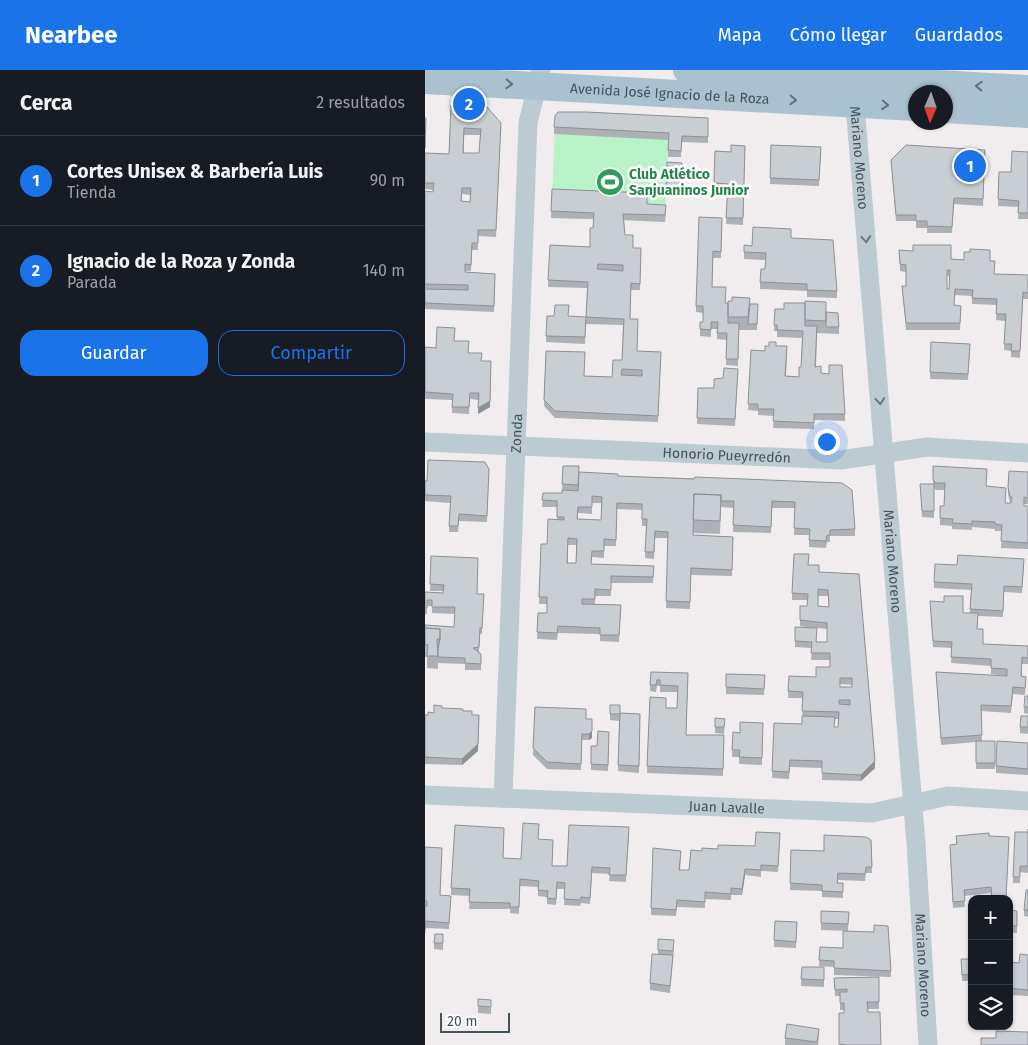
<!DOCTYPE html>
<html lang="es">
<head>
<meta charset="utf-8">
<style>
	:root { --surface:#171b24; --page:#242831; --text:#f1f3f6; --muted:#9ea1a6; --line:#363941; --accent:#1a73e8 }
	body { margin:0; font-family:"Fira Sans",sans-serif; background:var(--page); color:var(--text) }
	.controls { position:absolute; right:15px; bottom:15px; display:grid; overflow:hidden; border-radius:10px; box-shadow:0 1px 4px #0004 }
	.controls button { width:45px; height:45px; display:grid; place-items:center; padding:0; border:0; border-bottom:1px solid var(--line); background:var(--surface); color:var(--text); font:25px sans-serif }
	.compass { position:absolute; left:483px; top:15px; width:45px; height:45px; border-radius:50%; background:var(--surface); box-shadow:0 1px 4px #0004; rotate:182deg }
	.scale { position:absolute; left:15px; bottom:12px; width:70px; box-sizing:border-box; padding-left:5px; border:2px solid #44545d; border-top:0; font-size:14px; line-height:18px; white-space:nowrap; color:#44545d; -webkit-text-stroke:4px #fff; paint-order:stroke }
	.you { position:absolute; left:401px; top:371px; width:18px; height:18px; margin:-12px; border:4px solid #fff; border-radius:50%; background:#1a73e8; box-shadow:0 0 0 8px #1a73e833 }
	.badge { display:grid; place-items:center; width:32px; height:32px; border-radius:50%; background:var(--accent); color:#fff; font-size:16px; font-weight:700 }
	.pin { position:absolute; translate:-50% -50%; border:2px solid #fff; box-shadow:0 1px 5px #0006 }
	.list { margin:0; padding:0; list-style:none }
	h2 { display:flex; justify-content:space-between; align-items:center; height:65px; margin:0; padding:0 20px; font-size:21px }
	h2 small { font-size:16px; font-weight:400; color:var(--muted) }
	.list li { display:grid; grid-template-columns:32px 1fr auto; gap:15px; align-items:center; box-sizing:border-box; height:90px; padding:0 20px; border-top:1px solid var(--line) }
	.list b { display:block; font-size:19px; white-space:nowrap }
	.list p { margin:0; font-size:16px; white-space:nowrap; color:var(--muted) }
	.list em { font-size:16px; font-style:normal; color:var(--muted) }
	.actions { display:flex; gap:10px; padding:15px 20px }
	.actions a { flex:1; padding:11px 0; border:1px solid var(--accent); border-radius:15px; text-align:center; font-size:18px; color:var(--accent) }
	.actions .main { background:var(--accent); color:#fff }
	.icon { flex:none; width:28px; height:28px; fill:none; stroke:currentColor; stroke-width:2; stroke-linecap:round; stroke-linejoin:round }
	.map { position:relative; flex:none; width:603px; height:975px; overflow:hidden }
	header { display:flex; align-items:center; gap:30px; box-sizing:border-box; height:70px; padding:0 25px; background:var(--accent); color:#fff }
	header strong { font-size:24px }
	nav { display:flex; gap:28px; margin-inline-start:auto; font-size:18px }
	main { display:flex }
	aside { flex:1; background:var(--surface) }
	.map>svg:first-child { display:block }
</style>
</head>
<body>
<header>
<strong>Nearbee</strong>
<nav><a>Mapa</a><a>Cómo llegar</a><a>Guardados</a></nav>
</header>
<main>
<aside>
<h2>Cerca<small>2 resultados</small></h2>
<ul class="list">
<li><span class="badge">1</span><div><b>Cortes Unisex &amp; Barbería Luis</b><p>Tienda</p></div><em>90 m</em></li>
<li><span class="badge">2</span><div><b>Ignacio de la Roza y Zonda</b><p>Parada</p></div><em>140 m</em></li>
</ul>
<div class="actions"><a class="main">Guardar</a><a>Compartir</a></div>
</aside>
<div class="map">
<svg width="603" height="975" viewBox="0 0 603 975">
	<rect width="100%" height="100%" fill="#f1edee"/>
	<path fill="#b7f3c7" d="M 244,53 L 240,152 L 126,148 L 130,56 Z"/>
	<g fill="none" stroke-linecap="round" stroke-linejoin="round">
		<g stroke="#bccbd1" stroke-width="19">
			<path id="s1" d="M 429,23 L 491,773 L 503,975"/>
			<path id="s2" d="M 0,372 L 416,390 L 502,377 L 603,383"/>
			<path id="s3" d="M 0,725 L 447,743 L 523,726 L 603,731"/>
			<path id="s4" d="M 78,728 L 103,53 L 116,0"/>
		</g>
		<g stroke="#aac2d0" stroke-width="28">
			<path d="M 262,0 L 603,19"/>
			<path id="s5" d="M 0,10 L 490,37"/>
			<path d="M 520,39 L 603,44"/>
		</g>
	</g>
	<path fill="#adb1b5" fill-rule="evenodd" d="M 26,35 L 76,53 L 71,167 L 53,166 L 53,180 L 47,180 L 46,201 L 40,201 L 40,202 L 70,204 L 69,242 L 0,239 L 0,243 L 0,121 L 8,122 L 8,120 L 0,119 L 0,48 L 0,83 L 24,84 ZM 39,65 L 55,65 L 54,83 L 39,83 ZM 37,124 L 45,125 L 45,132 L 37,131 Z
		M 283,48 L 283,73 L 257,72 L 256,87 L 243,87 L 243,70 L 129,64 L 129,57 Z
		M 346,75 L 396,77 L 394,116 L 345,114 Z
		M 320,76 L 318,155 L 301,154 L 303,121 L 290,120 L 289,117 L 290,81 L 306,82 Z
		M 560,80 L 558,136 L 529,134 L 527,163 L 502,163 L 502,158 L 491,158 L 491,151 L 471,151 L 466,90 Z
		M 603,82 L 603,149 L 593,149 L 594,137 L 573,136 L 574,102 L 586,102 Z
		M 242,92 L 257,93 L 256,125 L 241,125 Z
		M 127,119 L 222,134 L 241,141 L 240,152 L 199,150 L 200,165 L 208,178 L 216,178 L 215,220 L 206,220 L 205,249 L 212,281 L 236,282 L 233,352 L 130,348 L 119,336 L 121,281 L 159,306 L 187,307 L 197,290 L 198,255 L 161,254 L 162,218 L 123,217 L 125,175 L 165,177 L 168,158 L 168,149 L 126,148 Z
		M 297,148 L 296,188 L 288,188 L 287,217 L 300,233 L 333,234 L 332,260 L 314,260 L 313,296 L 301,295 L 302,270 L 292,269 L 292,259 L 286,259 L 286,267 L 275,266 L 275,252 L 278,252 L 278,243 L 271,242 L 271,236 Z
		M 366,168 L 412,221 L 412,228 L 382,227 L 382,221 L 335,219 L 335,212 L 340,199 L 340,190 L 319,189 L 319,175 L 327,176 Z
		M 474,180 L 526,189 L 565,191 L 569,204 L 603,205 L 603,229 L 598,229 L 595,288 L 586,287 L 586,281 L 579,280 L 580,251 L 571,250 L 572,235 L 547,234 L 547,226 L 530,225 L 529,236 L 536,236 L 535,260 L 481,260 L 477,216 L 481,216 L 481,202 L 475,201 ZM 522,206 L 525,206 L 524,219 L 522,219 Z
		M 350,239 L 401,242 L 414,257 L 414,264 L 392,263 L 391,297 L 396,303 L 420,344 L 420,351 L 389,350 L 389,359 L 348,358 L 349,346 L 333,345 L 333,341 L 323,340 L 326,280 L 340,281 L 351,276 L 362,283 L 361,306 L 374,307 L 376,297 L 377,268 L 352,267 L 352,261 L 349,261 Z
		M 122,246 L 161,247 L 160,274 L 121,272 Z
		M 30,271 L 44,283 L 57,291 L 65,337 L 53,344 L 54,330 L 45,329 L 44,344 L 27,343 L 27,330 L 0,329 L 0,277 L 11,278 Z
		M 506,272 L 545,274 L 543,310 L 505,309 Z
		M 313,299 L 310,356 L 272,354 L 273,318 L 289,318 Z
		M 138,396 L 154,403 L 193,406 L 417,413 L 430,459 L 430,466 L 405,466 L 405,472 L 402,472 L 401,478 L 384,477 L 384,465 L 369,465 L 370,438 L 347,438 L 346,463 L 308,462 L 309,438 L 296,437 L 295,464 L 268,463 L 268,465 L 308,467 L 307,506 L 266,505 L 265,539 L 241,538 L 243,468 L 230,468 L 229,489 L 220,488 L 221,456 L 217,456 L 217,440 L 192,439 L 191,476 L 179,476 L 179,488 L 167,487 L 166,494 L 229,496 L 228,513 L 186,513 L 186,526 L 170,526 L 170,534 L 196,535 L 194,572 L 175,571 L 175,564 L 133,563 L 132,570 L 112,569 L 113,543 L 122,543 L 122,534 L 114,534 L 116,474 L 122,474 L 132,450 L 132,437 L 117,437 L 118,423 L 137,423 ZM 167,433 L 176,433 L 176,450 L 153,449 L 153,443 L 167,444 ZM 143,475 L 151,475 L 151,493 L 143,493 Z
		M 508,396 L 561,416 L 580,433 L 585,433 L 583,424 L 583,417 L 603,402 L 603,434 L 599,434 L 599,436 L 603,436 L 603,479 L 576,478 L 577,461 L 570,461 L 570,459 L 547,457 L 547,460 L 527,459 L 527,456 L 515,455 L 515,436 L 519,436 L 520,420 L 511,420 L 509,418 L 509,448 L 497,447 L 495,414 L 508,414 Z
		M 64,399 L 62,452 L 34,451 L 33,462 L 24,462 L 25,433 L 0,431 L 0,411 Z
		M 6,486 L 52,524 L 59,524 L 57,564 L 55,564 L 54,582 L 56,584 L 56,600 L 40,600 L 40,594 L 13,593 L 13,599 L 2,598 L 2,587 L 0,587 L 0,555 L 29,557 L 30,544 L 7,543 L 7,536 L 2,536 L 2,544 L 0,544 L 0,522 L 18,523 L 18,521 L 5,521 Z
		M 384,495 L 394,502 L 434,504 L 450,698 L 436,711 L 397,710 L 397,698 L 365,697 L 364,709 L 347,708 L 349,653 L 377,654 L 378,628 L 363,628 L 364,606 L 391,607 L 405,597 L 405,590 L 386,590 L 387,578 L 370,577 L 370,557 L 387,558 L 375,556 L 375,536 L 382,536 L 382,530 L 367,530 L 367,523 ZM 393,526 L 403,526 L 404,537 L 393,536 ZM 392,558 L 402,559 L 402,572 L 391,572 ZM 415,614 L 427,615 L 427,617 L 415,617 ZM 410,649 L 413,649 L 413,657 L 409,657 Z
		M 532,495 L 599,495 L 597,523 L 579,522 L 578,547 L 553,546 L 552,559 L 558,574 L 603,576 L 603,594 L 597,594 L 597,606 L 601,607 L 600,625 L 588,624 L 586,643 L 556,641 L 557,671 L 570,671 L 570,699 L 551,699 L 551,672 L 516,675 L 511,602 L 582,606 L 566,604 L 566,596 L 526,593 L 527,578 L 508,577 L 505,531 L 538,543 L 545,543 L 546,520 L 509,518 L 509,512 Z
		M 226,602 L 263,603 L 261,665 L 299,665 L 298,706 L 222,703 L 225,627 L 241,638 L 252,638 L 253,622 L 235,622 L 235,616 L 232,616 L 231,622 L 225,621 Z
		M 301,604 L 340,605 L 339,625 L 301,624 Z
		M 603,626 L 603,644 L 599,643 L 599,637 Z
		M 185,635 L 195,643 L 215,644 L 214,703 L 193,701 L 194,651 L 185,650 Z
		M 110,637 L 161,649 L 167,649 L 167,668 L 164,670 L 157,670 L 156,700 L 122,699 L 108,685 Z
		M 17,638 L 38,641 L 47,645 L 53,681 L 37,695 L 0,694 L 0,645 L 3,645 Z
		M 603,646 L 603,664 L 595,663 L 595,657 Z
		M 290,648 L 300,649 L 299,664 L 290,663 Z
		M 338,653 L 337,695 L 314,694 L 314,687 L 307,687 L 308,662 L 315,663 Z
		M 184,662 L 183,701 L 166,700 L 166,676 L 172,676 Z
		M 603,673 L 603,705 L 571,703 L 571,696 Z
		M 603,759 L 603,803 L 595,802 L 595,813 L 588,813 L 588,807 L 603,762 Z
		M 204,764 L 201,812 L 184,811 L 185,804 L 167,803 L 165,834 L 156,833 L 155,836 L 139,835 L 140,819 L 132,819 L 131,835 L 122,834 L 122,827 L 113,826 L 113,817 L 95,816 L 94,844 L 85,843 L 85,839 L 44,839 L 45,826 L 26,825 L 26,818 L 78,788 L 96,789 L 114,769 L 128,776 L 127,796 L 142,796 Z
		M 531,766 L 564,766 L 581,829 L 566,829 L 566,823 L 539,826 L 540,837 L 528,838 L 525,781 L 531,774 Z
		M 355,770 L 353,802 L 336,801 L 336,807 L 320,805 L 317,825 L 306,825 L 306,830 L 280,829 L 280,838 L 252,837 L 251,846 L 226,845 L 226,838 L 256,787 L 255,800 L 264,800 L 277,781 L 330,776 Z
		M 446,770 L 447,803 L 441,803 L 440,811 L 413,810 L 413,813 L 418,820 L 418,828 L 397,827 L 397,821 L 365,820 L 366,780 L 399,781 Z
		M 0,777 L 15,825 L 26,826 L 24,859 L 1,858 L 0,866 Z
		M 603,820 L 603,847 L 599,846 L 599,840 Z
		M 584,840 L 592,841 L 592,863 L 584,863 Z
		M 396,841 L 424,842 L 423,861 L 396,860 Z
		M 372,852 L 371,878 L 349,877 L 349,870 Z
		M 449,855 L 466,901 L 466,907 L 409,905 L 409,897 L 394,896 L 395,877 L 418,878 L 449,862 Z
		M 546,863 L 547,863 L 547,877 L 545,877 Z
		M 18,864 L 18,880 L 9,879 L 9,873 Z
		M 233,869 L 249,877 L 245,923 L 225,920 L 225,913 L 233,884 Z
		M 603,885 L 603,926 L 584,925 L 584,892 L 594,893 Z
		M 536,889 L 547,889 L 547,911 L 537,911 Z
		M 377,897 L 399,897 L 399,917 L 376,916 Z
		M 454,907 L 454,939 L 443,939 L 443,942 L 456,975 L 414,975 L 414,943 L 419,943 L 419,940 L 415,940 L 415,926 L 410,926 L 409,908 Z
		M 53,936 L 66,937 L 66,944 L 53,943 Z
		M 394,965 L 393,975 L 360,975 L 360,968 Z"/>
	<path fill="#8d9094" d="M 66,291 L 65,337 L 53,344 L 53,338 Z
		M 54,645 L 53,681 L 37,695 L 37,689 Z
		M 167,661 L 167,668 L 164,670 L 164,664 Z
		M 450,691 L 450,698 L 436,711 L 436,705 Z
		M 320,799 L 320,805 L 317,825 L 317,819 Z"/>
	<path fill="#c9ced3" stroke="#8d9094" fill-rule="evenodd" d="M 26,35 L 62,37 L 76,53 L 71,160 L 53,160 L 53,173 L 47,173 L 46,195 L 40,194 L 40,202 L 70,204 L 69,236 L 0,233 L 0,236 L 0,219 L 43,220 L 43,215 L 0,214 L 0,121 L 8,122 L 9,113 L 0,113 L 0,83 L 24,84 ZM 39,58 L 56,59 L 54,83 L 38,83 ZM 37,118 L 46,118 L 45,132 L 36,131 Z
		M 133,42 L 161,42 L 283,48 L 283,67 L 257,66 L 256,81 L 243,80 L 244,63 L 129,57 L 130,46 Z
		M 0,48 L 1,48 L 0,78 Z
		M 306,75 L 320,76 L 318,148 L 301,148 L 303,114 L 290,113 L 289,111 L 290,81 L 306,82 Z
		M 346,75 L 396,77 L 394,110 L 345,108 Z
		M 481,75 L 560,80 L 558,129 L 529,128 L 527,157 L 502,156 L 502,151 L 491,151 L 491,145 L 471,145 L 466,90 Z
		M 587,81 L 603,82 L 603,143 L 593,143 L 594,131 L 573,129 L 574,102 L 586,102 Z
		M 242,92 L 257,93 L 256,119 L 241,118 Z
		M 127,119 L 222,123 L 222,134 L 241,135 L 240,145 L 198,144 L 200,165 L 208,165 L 208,178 L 216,178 L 215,214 L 206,213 L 205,249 L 213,249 L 212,281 L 236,282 L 233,346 L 130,341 L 119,330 L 121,281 L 160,282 L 159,306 L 187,307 L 188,290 L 197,290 L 199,249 L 161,247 L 163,212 L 123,210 L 125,175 L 165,177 L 165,158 L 168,158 L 169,143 L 126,141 ZM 173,194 L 198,195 L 198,201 L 172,199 ZM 197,299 L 217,300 L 217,306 L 196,305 Z
		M 274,147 L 297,148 L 296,182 L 288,181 L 287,217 L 301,217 L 300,233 L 303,233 L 303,253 L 314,253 L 313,289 L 301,289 L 302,263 L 292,263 L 293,252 L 286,252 L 286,260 L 275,259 L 275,252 L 278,252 L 278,236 L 271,236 Z
		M 328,157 L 366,159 L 366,168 L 408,170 L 412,221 L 382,220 L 382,214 L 335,212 L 336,199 L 340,199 L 341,183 L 319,182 L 319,175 L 327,176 Z
		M 488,175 L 526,175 L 526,189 L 539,190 L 539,182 L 545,182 L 545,179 L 565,180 L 565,191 L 570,191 L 569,204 L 603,205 L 603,223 L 598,222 L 595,281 L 586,281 L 587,274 L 579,274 L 581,244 L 571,244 L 572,229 L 547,228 L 548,220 L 530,219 L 529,235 L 536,236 L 535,253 L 481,253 L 477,216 L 481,216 L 481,195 L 475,194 L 474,180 L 488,181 ZM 522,200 L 525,200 L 524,219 L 522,219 Z
		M 307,227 L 325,228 L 323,247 L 303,247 L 303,231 L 307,231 Z
		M 380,231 L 401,232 L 401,251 L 380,250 Z
		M 359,233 L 380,233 L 380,256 L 392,256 L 390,297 L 396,296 L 396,303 L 404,304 L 404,295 L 417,295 L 420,344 L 389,344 L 389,353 L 348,351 L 349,339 L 333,339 L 333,334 L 323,334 L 326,280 L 340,281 L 340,276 L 344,276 L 344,272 L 351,272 L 351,276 L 362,276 L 360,306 L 374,307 L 374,297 L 376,297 L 378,261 L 352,260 L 352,255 L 349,255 L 350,239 L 359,239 Z
		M 325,234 L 333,234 L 332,254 L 323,254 Z
		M 130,235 L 144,235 L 143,246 L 161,247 L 160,267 L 121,266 L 122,246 L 129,246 Z
		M 401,242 L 413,243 L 414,257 L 401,257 Z
		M 12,257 L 30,258 L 29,271 L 44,271 L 43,283 L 57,283 L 56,291 L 66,291 L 65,331 L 53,338 L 54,323 L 45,323 L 44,337 L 27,337 L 28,324 L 0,322 L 0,277 L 11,278 Z
		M 506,272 L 545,274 L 543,304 L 505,302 Z
		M 299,298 L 313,299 L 310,349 L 272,348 L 273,318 L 289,318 L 289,309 L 298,308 Z
		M 3,390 L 60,392 L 64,399 L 62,446 L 34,444 L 33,456 L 24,456 L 26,426 L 0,425 L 0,411 L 2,411 Z
		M 138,396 L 154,396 L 153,415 L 137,414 Z
		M 508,396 L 562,399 L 561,416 L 581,418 L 580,433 L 586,433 L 587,427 L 585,427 L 583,417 L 584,401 L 603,402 L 603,428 L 599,427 L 599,436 L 603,436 L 603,473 L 576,471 L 577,455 L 570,454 L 570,452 L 547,451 L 547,454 L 527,453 L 528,449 L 515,448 L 515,436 L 519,436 L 520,413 L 511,413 L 508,410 Z
		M 154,402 L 193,404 L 193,406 L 269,409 L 270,407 L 417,413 L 427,420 L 430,459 L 405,460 L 405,465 L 402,465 L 401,471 L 384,470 L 385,459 L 369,458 L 370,432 L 347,431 L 346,457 L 308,455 L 309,431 L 296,431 L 296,425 L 269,424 L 268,465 L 308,467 L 307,500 L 266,498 L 265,532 L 241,531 L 243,462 L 230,461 L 229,482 L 220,482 L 222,449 L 217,449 L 217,434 L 192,433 L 191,470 L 179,469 L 179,481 L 167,481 L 166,494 L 229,496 L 228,507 L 186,506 L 186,520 L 170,519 L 170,529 L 157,529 L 157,534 L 196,535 L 194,565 L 175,565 L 175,558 L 133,556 L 132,563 L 112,562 L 113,543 L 122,543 L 122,527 L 114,527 L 116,474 L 122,474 L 123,449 L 139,450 L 139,447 L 132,447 L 132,431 L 117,430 L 118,423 L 137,423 L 137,420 L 153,421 ZM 167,426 L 177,427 L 176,450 L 152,449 L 153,437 L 167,437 ZM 143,468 L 152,469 L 151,493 L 142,493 Z
		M 495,414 L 509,414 L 509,441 L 497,441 Z
		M 269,424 L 296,425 L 295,451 L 268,450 Z
		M 369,484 L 384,484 L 383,495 L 394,495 L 394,502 L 434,504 L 450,691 L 436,705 L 397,703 L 397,691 L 365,690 L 364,702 L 347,701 L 349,653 L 377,654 L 377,646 L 410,647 L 409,657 L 413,657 L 414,642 L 377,641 L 378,622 L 363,621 L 364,606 L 391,607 L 391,597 L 405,597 L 405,583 L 386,583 L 387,572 L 370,571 L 370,557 L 392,558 L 391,572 L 402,572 L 402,553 L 375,550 L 375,536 L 382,536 L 383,524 L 367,523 ZM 393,519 L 403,520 L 404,537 L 393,536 ZM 415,608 L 427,608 L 427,617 L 415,617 ZM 414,630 L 425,630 L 425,635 L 414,634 Z
		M 533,485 L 599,489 L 597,517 L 579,516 L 578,541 L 545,539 L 547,514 L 509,512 L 510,494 L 532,495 Z
		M 6,486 L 53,488 L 52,524 L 59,524 L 57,558 L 55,558 L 54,577 L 48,578 L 56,584 L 56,594 L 40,593 L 40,588 L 13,587 L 13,579 L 15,569 L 15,559 L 0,558 L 0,555 L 29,557 L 30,537 L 7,537 L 7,530 L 2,530 L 2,538 L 0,538 L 0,522 L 18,523 L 19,515 L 5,514 Z
		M 519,526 L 538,526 L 538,543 L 553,543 L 552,559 L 558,559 L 558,574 L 603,576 L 603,588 L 597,587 L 596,606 L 601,607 L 600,618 L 588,617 L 586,636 L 556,635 L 557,665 L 516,668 L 511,602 L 582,606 L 582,599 L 566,598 L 566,589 L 526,587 L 527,572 L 508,571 L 505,531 L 519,532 Z
		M 0,558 L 15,559 L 15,569 L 12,569 L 13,586 L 2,586 L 3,575 L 0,574 Z
		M 226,602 L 263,603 L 261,665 L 299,665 L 298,699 L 222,696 L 225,627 L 241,628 L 241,638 L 252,638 L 253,616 L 235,615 L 235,610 L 232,610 L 231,615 L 225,615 Z
		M 301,604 L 340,605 L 339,619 L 301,617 Z
		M 600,626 L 603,626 L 603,637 L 599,637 Z
		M 9,635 L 17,636 L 17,638 L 38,639 L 38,641 L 47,641 L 47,645 L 54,645 L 53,674 L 37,689 L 0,687 L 0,645 L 3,645 L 3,642 L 9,643 Z
		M 185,635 L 195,635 L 195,644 L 185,644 Z
		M 110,637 L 161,639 L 161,649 L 167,649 L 167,661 L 164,664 L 157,664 L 156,694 L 122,692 L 108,678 Z
		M 195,643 L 215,644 L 214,696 L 193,695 Z
		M 596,646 L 603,646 L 603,657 L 595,657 Z
		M 290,648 L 300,649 L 299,657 L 290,657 Z
		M 315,652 L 338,653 L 337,688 L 314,687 L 315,680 L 307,680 L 308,662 L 315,663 Z
		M 173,661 L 184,662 L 183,695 L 166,694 L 166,676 L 172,676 Z
		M 551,671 L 570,671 L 570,693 L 551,693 Z
		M 572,671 L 603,673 L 603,699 L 571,696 Z
		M 98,753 L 114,754 L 113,769 L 128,770 L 127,796 L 142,796 L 144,755 L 204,757 L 201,805 L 184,805 L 185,798 L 167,797 L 165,828 L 156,827 L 155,830 L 139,829 L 140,813 L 132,812 L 131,829 L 122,828 L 123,821 L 113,820 L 114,811 L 95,809 L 94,837 L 85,837 L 85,833 L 44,832 L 45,819 L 26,818 L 30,755 L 79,758 L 78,788 L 96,789 Z
		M 603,759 L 603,796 L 595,796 L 595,807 L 588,807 L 590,762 L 603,762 Z
		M 331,762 L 355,763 L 353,796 L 336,795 L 336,800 L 320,799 L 317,819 L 306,818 L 306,824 L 280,822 L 280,832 L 252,830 L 251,840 L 226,838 L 228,778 L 256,781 L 254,800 L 264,800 L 266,780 L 277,781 L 277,778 L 293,779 L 293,775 L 330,776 Z
		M 564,763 L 564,766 L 584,767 L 581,829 L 567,829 L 566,817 L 539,820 L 540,831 L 528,832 L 525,775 L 532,774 L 531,766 Z
		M 399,765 L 441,767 L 446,770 L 447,797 L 441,797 L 440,804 L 413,803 L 412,813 L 418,813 L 418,822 L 397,821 L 397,815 L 365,813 L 366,780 L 399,781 Z
		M 0,777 L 17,778 L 15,825 L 26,826 L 24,853 L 1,851 L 0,859 L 0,836 L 2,836 L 2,831 L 0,831 Z
		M 601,820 L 603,820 L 603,840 L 599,840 Z
		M 584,840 L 592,841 L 592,856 L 584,856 Z
		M 396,841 L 424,842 L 423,854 L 396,853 Z
		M 350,851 L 372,852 L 371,872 L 349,870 Z
		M 449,855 L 463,856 L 466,901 L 409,898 L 409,891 L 394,890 L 395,877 L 418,878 L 418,861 L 449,862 Z
		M 546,863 L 547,863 L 547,870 L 545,870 Z
		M 10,864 L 18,864 L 18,873 L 9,873 Z
		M 233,869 L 249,870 L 248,881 L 233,880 Z
		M 227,884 L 248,885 L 245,916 L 225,913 Z
		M 595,884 L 603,885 L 603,920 L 584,918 L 584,892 L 594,893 Z
		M 536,889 L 547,889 L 547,904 L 537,905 Z
		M 377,897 L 399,897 L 399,910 L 376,909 Z
		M 454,907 L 454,932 L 442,932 L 443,942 L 455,942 L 456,975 L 422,975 L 414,974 L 414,943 L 419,943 L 419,933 L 415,933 L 415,922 L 422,922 L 422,919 L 410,920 L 409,908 Z
		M 53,929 L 66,930 L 66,937 L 53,936 Z
		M 362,954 L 394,959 L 392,972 L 360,968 Z
		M 571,961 L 603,962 L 603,975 L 556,975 L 556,968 L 571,968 Z"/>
	<defs><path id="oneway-chevron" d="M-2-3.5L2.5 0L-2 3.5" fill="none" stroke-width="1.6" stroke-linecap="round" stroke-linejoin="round" transform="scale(1.25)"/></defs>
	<g stroke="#5e707a">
		<use href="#oneway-chevron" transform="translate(84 14) rotate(3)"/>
		<use href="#oneway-chevron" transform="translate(554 16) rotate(-177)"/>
		<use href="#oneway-chevron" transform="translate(368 30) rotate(3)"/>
		<use href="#oneway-chevron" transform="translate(460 35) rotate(4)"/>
	</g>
	<g stroke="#687880">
		<use href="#oneway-chevron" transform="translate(441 169) rotate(85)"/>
		<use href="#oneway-chevron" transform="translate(455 331) rotate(85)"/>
	</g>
	<defs>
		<symbol id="stadium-disc" viewBox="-11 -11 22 22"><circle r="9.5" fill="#2e9e5b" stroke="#fff"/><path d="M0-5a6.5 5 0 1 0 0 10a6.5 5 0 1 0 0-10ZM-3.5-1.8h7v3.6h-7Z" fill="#fff"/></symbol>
	</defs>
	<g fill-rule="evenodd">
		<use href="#stadium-disc" x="169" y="96" width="32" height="32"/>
	</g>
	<g text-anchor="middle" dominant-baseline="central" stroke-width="5" stroke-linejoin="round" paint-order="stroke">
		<g font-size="14" fill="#44545d" stroke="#fff">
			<text stroke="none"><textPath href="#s5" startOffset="245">Avenida José Ignacio de la Roza</textPath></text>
			<text stroke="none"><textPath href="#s1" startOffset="65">Mariano Moreno</textPath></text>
			<text stroke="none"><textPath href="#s4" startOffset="365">Zonda</textPath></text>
			<text stroke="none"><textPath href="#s2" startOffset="302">Honorio Pueyrredón</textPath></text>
			<text stroke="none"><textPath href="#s1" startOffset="470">Mariano Moreno</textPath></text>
			<text stroke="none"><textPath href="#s3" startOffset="302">Juan Lavalle</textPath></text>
			<text stroke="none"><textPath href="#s1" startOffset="875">Mariano Moreno</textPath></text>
		</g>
		<g font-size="14" font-weight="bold" fill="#27864d" stroke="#fff" text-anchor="start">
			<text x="204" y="104">Club Atlético<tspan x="204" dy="16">Sanjuaninos Junior</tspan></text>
		</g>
	</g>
</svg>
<div class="controls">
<button>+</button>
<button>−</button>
<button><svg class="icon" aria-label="layers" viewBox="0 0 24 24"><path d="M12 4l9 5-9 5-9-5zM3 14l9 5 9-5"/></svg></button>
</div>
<svg class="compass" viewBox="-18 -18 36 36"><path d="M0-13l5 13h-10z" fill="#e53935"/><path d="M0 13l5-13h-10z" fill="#9ea1a6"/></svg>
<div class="scale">20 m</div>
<div class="you"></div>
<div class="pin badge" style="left:545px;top:96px">1</div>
<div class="pin badge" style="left:44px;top:34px">2</div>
</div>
</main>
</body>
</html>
